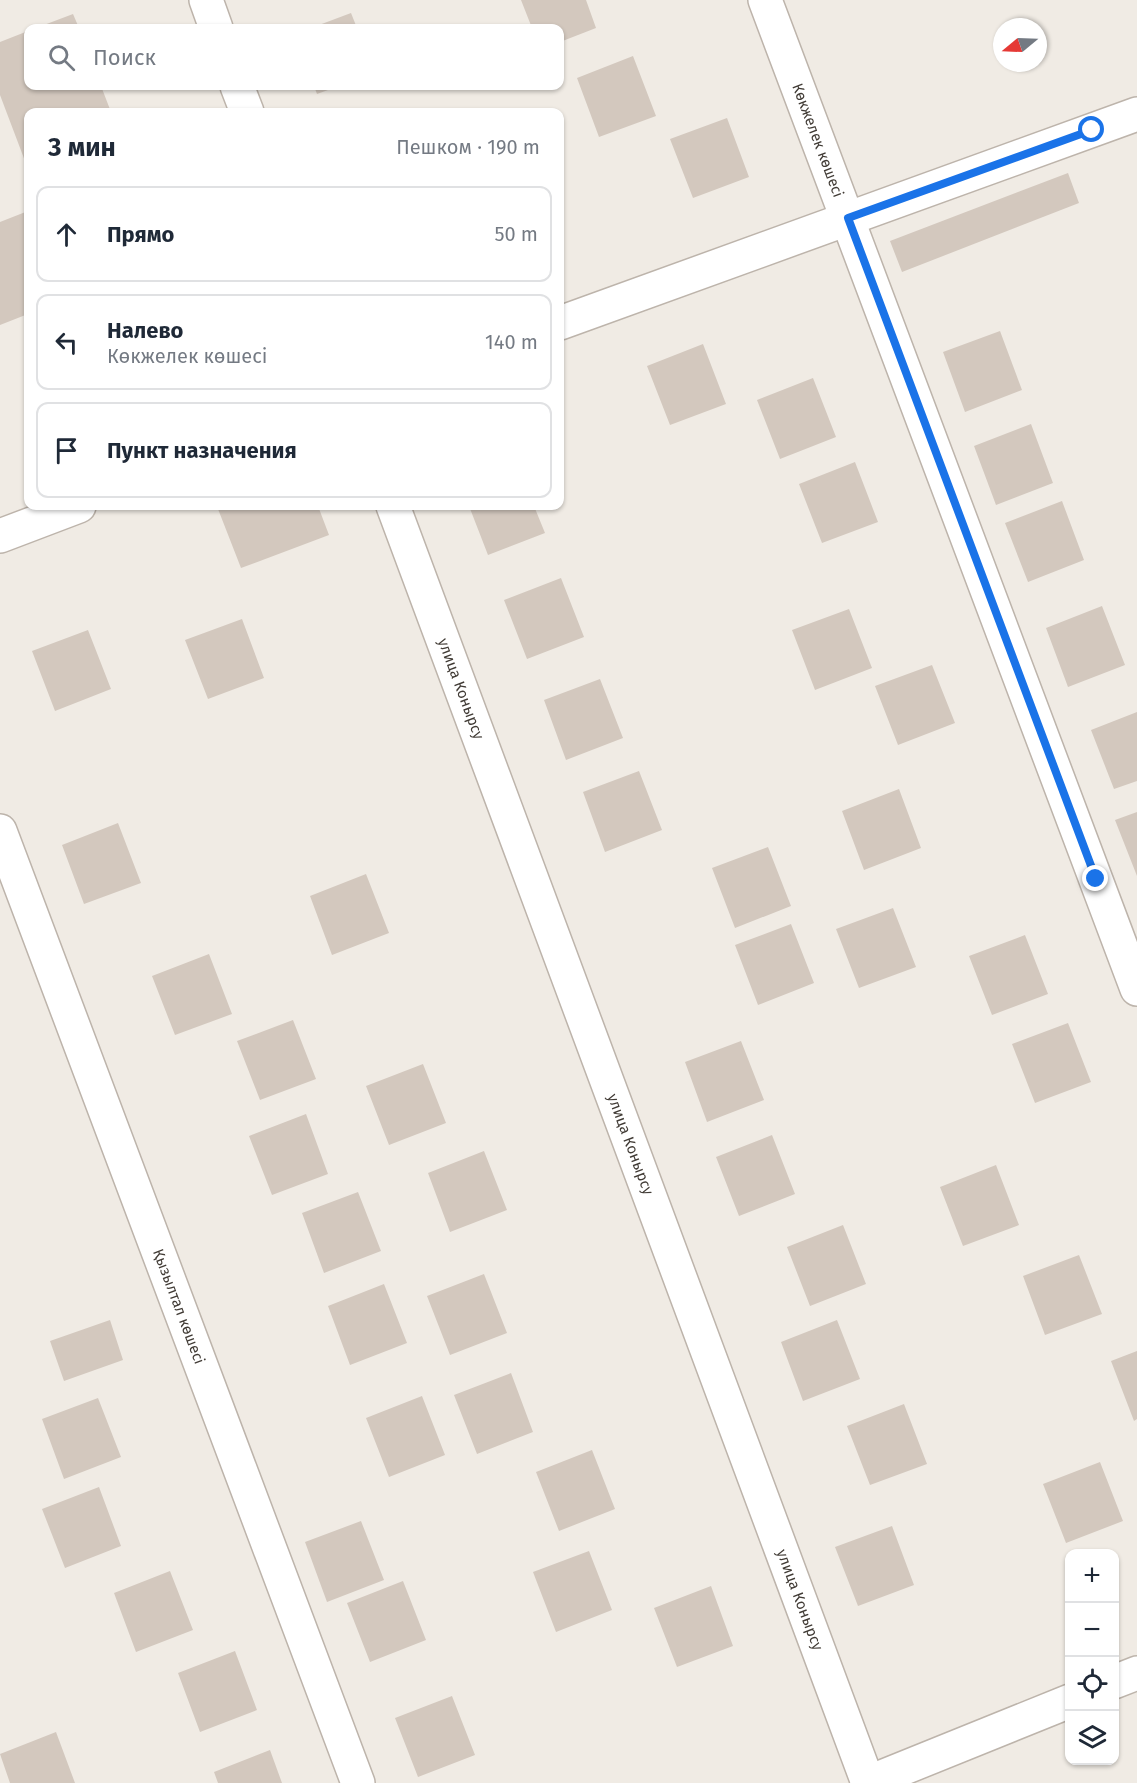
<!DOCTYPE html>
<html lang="ru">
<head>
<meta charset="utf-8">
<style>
	:root { --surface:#fff; --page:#f2f2f3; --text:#1f2937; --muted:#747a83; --line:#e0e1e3 }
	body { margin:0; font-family:"Fira Sans",sans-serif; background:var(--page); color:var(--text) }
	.controls { position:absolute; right:18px; bottom:18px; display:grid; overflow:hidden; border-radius:12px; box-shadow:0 2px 4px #0004 }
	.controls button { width:54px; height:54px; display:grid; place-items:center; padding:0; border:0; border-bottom:2px solid var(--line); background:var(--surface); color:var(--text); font:30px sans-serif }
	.compass { position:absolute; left:993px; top:18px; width:54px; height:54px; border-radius:50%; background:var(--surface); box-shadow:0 2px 4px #0004; rotate:251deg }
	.stop { position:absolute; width:18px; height:18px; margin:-14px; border:4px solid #1a73e8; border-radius:50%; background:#fff }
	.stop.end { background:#1a73e8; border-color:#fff; box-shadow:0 2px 6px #0008 }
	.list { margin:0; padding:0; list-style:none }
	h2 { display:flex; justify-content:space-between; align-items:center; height:78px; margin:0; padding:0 24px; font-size:26px }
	h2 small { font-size:20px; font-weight:400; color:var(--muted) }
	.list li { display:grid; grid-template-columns:39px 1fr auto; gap:18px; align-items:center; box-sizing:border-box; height:96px; margin:0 12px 12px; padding:0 12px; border:2px solid var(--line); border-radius:12px }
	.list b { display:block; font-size:22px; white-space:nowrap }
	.list p { margin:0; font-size:20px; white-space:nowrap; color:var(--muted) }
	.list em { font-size:20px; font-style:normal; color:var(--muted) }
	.icon { flex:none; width:33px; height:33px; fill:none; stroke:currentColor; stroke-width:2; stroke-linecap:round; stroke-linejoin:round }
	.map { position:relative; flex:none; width:1137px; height:1783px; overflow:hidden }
	.search { position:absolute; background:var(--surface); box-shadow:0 2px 4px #0004; left:24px; top:24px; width:540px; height:66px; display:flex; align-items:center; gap:15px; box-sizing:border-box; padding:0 21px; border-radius:12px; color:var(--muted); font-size:22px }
	.panel { position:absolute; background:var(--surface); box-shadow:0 2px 4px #0004; left:24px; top:108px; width:540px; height:402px; border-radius:12px }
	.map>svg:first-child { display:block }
</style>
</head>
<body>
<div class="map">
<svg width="1137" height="1783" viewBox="0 0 1137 1783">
	<rect width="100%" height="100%" fill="#f0ebe4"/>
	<path fill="#d3c8be" d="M 521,0 L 586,0 L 596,28 L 560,42 L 560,28 L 532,28 Z
		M 351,13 L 357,28 L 311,28 Z
		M 73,14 L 79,28 L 36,28 Z
		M 28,31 L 28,86 L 101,86 L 111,112 L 28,112 L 28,169 L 0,95 L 0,42 Z
		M 633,56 L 656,116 L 599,137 L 577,78 Z
		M 314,86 L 339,86 L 317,94 Z
		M 727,118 L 749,177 L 693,198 L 670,139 Z
		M 1068,173 L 1079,203 L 902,272 L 890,241 Z
		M 28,211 L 28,314 L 0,325 L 0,222 Z
		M 1000,331 L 1022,390 L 965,412 L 943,352 Z
		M 703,344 L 726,404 L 670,425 L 647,366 Z
		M 813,378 L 836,437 L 780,459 L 757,400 Z
		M 1031,424 L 1053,483 L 996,505 L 974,446 Z
		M 855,462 L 878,522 L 822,543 L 799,484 Z
		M 1062,501 L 1084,560 L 1028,582 L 1005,523 Z
		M 227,506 L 318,506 L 329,535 L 241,568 L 218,509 Z
		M 469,506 L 534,506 L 545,533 L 488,555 Z
		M 561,578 L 584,637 L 527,659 L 504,600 Z
		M 1102,606 L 1125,665 L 1068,687 L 1046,628 Z
		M 849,609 L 872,668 L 815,690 L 792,630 Z
		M 242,619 L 264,678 L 208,699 L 185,640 Z
		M 88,630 L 111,689 L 55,711 L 32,651 Z
		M 932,665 L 955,723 L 898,745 L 875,686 Z
		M 600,679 L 623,738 L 566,760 L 544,700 Z
		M 1137,712 L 1137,781 L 1114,789 L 1091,730 Z
		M 639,771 L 662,830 L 605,852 L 583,792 Z
		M 899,789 L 921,848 L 864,870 L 842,811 Z
		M 1137,812 L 1137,876 L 1115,820 Z
		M 118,823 L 141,883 L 84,904 L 62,845 Z
		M 768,847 L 791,906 L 735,928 L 712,868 Z
		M 366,874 L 389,933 L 332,955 L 310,896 Z
		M 893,908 L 916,967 L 859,988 L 836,929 Z
		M 791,924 L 814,983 L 758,1005 L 735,945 Z
		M 1025,935 L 1048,994 L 992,1015 L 969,956 Z
		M 209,954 L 232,1014 L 175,1035 L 152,976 Z
		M 293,1020 L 316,1079 L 260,1100 L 237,1041 Z
		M 1068,1023 L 1091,1082 L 1035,1103 L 1012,1044 Z
		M 741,1041 L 764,1100 L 707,1122 L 685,1062 Z
		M 423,1064 L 446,1123 L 389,1145 L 366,1086 Z
		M 306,1114 L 328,1174 L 272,1195 L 249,1136 Z
		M 772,1135 L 795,1194 L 739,1216 L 716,1157 Z
		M 484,1151 L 507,1210 L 450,1232 L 428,1173 Z
		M 996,1165 L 1019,1225 L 963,1246 L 940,1187 Z
		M 358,1192 L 381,1251 L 324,1273 L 302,1213 Z
		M 843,1225 L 866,1284 L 810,1306 L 787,1247 Z
		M 1079,1255 L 1102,1314 L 1045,1335 L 1023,1276 Z
		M 484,1274 L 507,1333 L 450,1355 L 427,1296 Z
		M 384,1284 L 407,1343 L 350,1365 L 328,1306 Z
		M 110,1320 L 123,1360 L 64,1381 L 50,1341 Z
		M 837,1320 L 860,1379 L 803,1401 L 781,1342 Z
		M 1137,1351 L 1137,1419 L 1134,1421 L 1111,1361 Z
		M 511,1373 L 533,1432 L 477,1454 L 454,1395 Z
		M 422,1396 L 445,1455 L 389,1477 L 366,1418 Z
		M 98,1398 L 121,1457 L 64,1479 L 42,1419 Z
		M 904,1404 L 927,1464 L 870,1485 L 847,1426 Z
		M 592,1450 L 615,1509 L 559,1531 L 536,1472 Z
		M 1100,1462 L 1123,1521 L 1066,1543 L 1043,1484 Z
		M 99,1487 L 121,1546 L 65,1568 L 42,1509 Z
		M 361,1521 L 384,1580 L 327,1602 L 305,1542 Z
		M 892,1526 L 914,1585 L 858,1606 L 835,1547 Z
		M 589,1551 L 612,1610 L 556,1632 L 533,1572 Z
		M 170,1571 L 193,1630 L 136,1652 L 114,1593 Z
		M 403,1581 L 426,1640 L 370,1662 L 347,1603 Z
		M 711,1586 L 733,1646 L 677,1667 L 654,1608 Z
		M 235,1651 L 257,1710 L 200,1732 L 178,1673 Z
		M 452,1696 L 475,1755 L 418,1777 L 395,1718 Z
		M 56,1732 L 75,1783 L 10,1783 L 0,1754 Z
		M 270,1750 L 282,1783 L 218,1783 L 214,1772 Z"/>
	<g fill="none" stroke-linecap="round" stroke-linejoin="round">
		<defs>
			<g id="minor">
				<path d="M 206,0 L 216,28"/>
				<path id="s1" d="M 765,0 L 1137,989"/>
				<path d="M 237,86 L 247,112"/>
				<path d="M 560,323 L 1137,114"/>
				<path id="s2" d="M 393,506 L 868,1783"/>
				<path d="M 0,536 L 79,506"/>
				<path id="s3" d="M 0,831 L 358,1783"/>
				<path d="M 1114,1682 L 1137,1673"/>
				<path d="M 867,1783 L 1070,1701"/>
			</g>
		</defs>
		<use href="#minor" stroke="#bdb4ab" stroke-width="36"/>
		<use href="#minor" stroke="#fff" stroke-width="33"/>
	</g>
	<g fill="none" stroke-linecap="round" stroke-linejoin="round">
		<path stroke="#1a73e8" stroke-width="8" d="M 1092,130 L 848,218 L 1096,879"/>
	</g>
	<g text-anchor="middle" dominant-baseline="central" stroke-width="6" stroke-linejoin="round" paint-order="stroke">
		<g font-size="15" fill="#413b35" stroke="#fff">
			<text stroke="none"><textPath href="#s1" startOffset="150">Көкжелек көшесі</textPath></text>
			<text stroke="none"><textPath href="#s2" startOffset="195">улица Конырсу</textPath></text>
			<text stroke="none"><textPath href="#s2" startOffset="681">улица Конырсу</textPath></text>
			<text stroke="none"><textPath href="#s3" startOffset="508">Қызылтал көшесі</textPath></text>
			<text stroke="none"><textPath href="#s2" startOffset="1167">улица Конырсу</textPath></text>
		</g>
	</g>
</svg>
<div class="controls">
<button>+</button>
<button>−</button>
<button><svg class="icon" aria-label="locate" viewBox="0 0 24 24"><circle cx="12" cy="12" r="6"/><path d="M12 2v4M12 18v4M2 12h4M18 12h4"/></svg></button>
<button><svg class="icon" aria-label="layers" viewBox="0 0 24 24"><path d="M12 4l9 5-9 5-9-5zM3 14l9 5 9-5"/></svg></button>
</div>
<svg class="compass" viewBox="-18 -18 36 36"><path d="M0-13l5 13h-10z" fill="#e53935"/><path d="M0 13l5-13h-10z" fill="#747a83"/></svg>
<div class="stop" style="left:1092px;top:130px"></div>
<div class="stop end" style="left:1096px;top:879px"></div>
<div class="search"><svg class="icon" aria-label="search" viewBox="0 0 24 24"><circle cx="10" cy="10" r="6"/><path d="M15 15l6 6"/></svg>Поиск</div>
<section class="panel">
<h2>3 мин<small>Пешком · 190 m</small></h2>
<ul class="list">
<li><svg class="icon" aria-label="ahead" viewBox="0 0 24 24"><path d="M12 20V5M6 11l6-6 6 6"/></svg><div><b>Прямо</b></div><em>50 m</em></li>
<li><svg class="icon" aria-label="left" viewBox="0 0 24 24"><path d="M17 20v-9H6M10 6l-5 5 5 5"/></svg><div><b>Налево</b><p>Көкжелек көшесі</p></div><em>140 m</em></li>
<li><svg class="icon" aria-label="arrive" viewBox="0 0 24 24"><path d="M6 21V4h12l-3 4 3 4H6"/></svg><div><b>Пункт назначения</b></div></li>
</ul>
</section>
</div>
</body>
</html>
